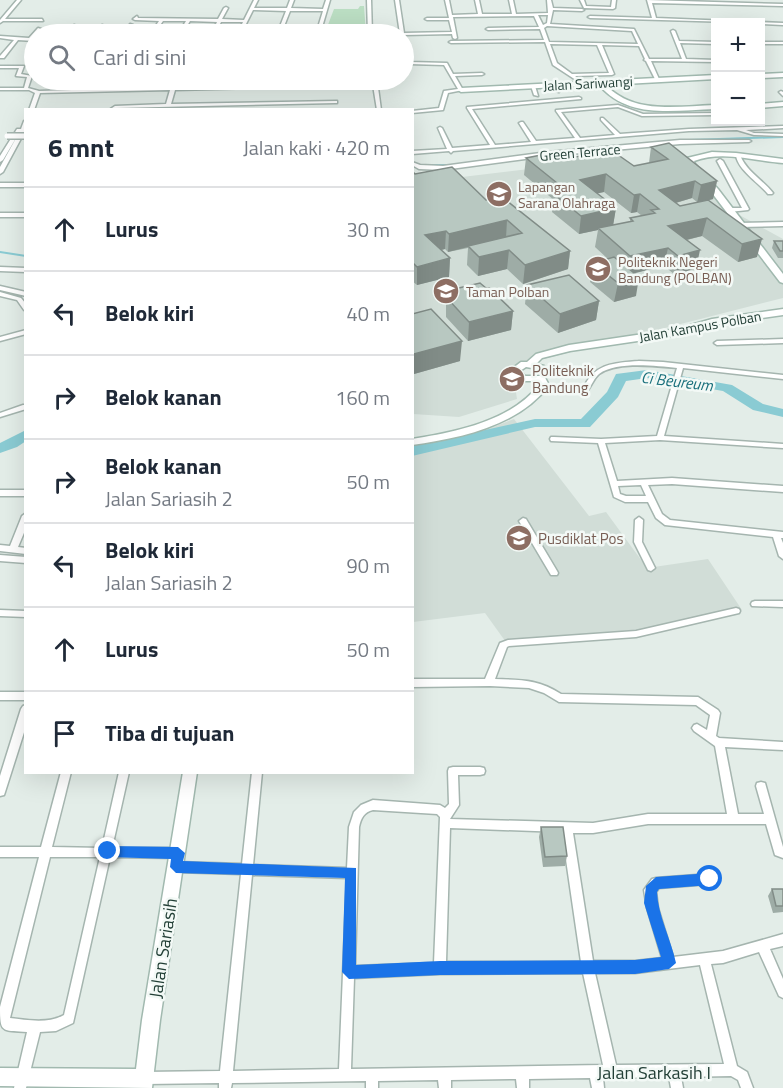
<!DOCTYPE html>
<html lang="id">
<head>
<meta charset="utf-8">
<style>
	:root { --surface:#fff; --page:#f6f6f7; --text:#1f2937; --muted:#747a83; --line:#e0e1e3 }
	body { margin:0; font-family:"Titillium Web",sans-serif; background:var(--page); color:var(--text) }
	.controls { position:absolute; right:18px; top:18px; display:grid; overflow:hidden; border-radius:0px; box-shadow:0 6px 24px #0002 }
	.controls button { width:54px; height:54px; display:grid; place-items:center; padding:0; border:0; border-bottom:2px solid var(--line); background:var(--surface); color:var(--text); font:30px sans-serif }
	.stop { position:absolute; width:18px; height:18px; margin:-14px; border:4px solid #1a73e8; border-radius:50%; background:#fff }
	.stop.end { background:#1a73e8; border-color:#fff; box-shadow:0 2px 6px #0008 }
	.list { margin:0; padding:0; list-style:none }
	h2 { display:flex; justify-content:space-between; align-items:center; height:78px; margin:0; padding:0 24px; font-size:26px }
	h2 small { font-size:20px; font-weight:400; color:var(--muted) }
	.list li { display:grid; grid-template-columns:39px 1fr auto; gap:18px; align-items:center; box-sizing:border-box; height:84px; padding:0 24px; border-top:2px solid var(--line) }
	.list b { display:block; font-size:22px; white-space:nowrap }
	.list p { margin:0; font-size:20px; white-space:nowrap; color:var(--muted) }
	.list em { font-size:20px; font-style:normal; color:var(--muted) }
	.icon { flex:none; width:33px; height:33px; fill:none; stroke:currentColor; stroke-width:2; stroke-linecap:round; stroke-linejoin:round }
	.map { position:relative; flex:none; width:783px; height:1088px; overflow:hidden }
	.search { position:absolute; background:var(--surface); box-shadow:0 6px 24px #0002; left:24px; top:24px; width:390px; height:66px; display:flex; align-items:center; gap:15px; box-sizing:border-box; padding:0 21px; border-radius:33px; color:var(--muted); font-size:22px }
	.panel { position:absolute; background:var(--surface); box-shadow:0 6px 24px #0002; left:24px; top:108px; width:390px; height:666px; border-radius:0px }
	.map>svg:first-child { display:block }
</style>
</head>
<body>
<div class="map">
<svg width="783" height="1088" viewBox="0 0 783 1088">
	<rect width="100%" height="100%" fill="#e3ede8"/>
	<path fill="#d1ddd7" d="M 677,158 L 723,206 L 783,239 L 783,298 L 512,367 L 517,399 L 459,417 L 413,414 L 412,183 L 546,167 L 619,167 Z
		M 514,419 L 589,516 L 606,512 L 647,568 L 708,559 L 742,610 L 607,639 L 508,645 L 485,613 L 413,622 L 412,445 L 473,435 Z"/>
	<path fill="#bbdec3" d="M 360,6 L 364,6 L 366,34 L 328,34 L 326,30 L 334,9 L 358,9 Z"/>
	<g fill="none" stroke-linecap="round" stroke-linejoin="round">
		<path stroke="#8acbd3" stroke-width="2" d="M 689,140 L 783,137
			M 426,165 L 456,165
			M 0,252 L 26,256"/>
		<path fill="#8acbd3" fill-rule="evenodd" d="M 647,370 L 732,385 L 763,404 L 783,409 L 783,417 L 753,410 L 723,391 L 647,378 L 626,381 L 618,397 L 590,427 L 535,427 L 412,456 L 412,446 L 535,419 L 581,419 L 607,392 L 616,374 Z
			M 26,430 L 26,441 L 17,447 L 0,453 L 0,443 Z"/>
		<defs>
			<path id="street" d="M 17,0 L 21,0 L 5,19 L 42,19 L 43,21 L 3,21 L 0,23 L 0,20 Z
				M 254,0 L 258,0 L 254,8 L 287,8 L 290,0 L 294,0 L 291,8 L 323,9 L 326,0 L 330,0 L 320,34 L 316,34 L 323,11 L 290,11 L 281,34 L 277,34 L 286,11 L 253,10 L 241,34 L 237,34 L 243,22 L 221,22 L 215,34 L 211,34 L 217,22 L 190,21 L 182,34 L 178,34 L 186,21 L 163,21 L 154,34 L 150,34 L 159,21 L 135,20 L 133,19 L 137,16 L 138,18 L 218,19 L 224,8 L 226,7 L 228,8 L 222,19 L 244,20 Z
				M 367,0 L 371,0 L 372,34 L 368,34 Z
				M 395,0 L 399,0 L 404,33 L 452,32 L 449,20 L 427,20 L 425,19 L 427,18 L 449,18 L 445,0 L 449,0 L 452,15 L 478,14 L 475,0 L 479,0 L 482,14 L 512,14 L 509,0 L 513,0 L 516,14 L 548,13 L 547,0 L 551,0 L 553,8 L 582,9 L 584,10 L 582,11 L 553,10 L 550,24 L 634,29 L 649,59 L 682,59 L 671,31 L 673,30 L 675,31 L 679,41 L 716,42 L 716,44 L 680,43 L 686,59 L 716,60 L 716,62 L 651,61 L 659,79 L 657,80 L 655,79 L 646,61 L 644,60 L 645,59 L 639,46 L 602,45 L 614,74 L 612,75 L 575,76 L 584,82 L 584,84 L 582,84 L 553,65 L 545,42 L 451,43 L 449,42 L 451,41 L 544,40 L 540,29 L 488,30 L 486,29 L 488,28 L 539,27 L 534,16 L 453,17 L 457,38 L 455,39 L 453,38 L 452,34 L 404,35 L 400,34 ZM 538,15 L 548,15 L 547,23 L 543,25 ZM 547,26 L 632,31 L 638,44 L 549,42 L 544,28 ZM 550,44 L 597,45 L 609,73 L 572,74 L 557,63 Z
				M 580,0 L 584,0 L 586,6 L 611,7 L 612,0 L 616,0 L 615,8 L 613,9 L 584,8 Z
				M 647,0 L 783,4 L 783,6 L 652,3 L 656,18 L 730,21 L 732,22 L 590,18 L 588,17 L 590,16 L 652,18 Z
				M 759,22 L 783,23 L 783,25 L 760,24 L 760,22 Z
				M 130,24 L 133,25 L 127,34 L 123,34 Z
				M 74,25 L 77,26 L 71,34 L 67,34 Z
				M 102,25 L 105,26 L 99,34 L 95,34 Z
				M 38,28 L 41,29 L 37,34 L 34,34 L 33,39 L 34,41 L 18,40 L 4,58 L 0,58 L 0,56 L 14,40 L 0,38 L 0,36 L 29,38 Z
				M 760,42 L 783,42 L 783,44 L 760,44 Z
				M 32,56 L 34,56 L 34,59 L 31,65 L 27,65 Z
				M 404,59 L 410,62 L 447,63 L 453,74 L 482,73 L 484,74 L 482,75 L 455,76 L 463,90 L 448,93 L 443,110 L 412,113 L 412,111 L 439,108 L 444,91 L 458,89 L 444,65 L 409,64 L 404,62 Z
				M 0,66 L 24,66 L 21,74 L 32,76 L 28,88 L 39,91 L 171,87 L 173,80 L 177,80 L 175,87 L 373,83 L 373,80 L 377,80 L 381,110 L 377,110 L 373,85 L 175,90 L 171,104 L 337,101 L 337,103 L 335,103 L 116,108 L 109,110 L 115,106 L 166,104 L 170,90 L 40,93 L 34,110 L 29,110 L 35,93 L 29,90 L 0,90 L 0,88 L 24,88 L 27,77 L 16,76 L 19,68 L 0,68 Z
				M 553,84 L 555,85 L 559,92 L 555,91 L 551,85 Z
				M 533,85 L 535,86 L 538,96 L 534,95 L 531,86 Z
				M 781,91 L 783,92 L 783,96 L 779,92 Z
				M 579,97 L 581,98 L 581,99 L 472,109 L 495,145 L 531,142 L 519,123 L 521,122 L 523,122 L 536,141 L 575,138 L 556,111 L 556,110 L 618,105 L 643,114 L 716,113 L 716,115 L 642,116 L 618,107 L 561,112 L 580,138 L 615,135 L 601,120 L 601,118 L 603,118 L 620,134 L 689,129 L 783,126 L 783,128 L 746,130 L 754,133 L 783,134 L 783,136 L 754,135 L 737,130 L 689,131 L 453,151 L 451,153 L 449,151 L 412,154 L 412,151 L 447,149 L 438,128 L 440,127 L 442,128 L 452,148 L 490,145 L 467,108 L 467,107 Z
				M 26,120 L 24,133 L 3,172 L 0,174 L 0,167 L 19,133 L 3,160 L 0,162 L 0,156 L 17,129 L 21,129 L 24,121 Z
				M 680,140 L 749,140 L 751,141 L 749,142 L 680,144 L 548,156 L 443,170 L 419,169 L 412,165 L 412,162 L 420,165 L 443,166 L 548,152 Z
				M 736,155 L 740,155 C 746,171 763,180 773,193 L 772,194 L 768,194 C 759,183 737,169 736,155 Z
				M 720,159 L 723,161 L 749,209 L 748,210 L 729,212 L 726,210 L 729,208 L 742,208 L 717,161 Z
				M 0,183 L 26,183 L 26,187 L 0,187 Z
				M 0,213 L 26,213 L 26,217 L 0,217 Z
				M 783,222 L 783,226 L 739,227 L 736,225 L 739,223 Z
				M 0,267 L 26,268 L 26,272 L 0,271 Z
				M 0,286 L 26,292 L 26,296 L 0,290 Z
				M 0,292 L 21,298 L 26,304 L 26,311 L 24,310 L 17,300 L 0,296 Z
				M 26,330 L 26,334 L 0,341 L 0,337 Z
				M 783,339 L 783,343 L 717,345 L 714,343 L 717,341 Z
				M 639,361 L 663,362 L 783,375 L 783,379 L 683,368 L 664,436 L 783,444 L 783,448 L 660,440 L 605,443 L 617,481 L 672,478 L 783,486 L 783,492 L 672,484 L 648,485 L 662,514 L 670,520 L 783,532 L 783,538 L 781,538 L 783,543 L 783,559 L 779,556 L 773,537 L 665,525 L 656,518 L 648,502 L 625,502 L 614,497 L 598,443 L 551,441 L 550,439 L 551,437 L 554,437 L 601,439 L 657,436 L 677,368 C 655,366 617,361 599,374 C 594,378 592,385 588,390 L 584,390 L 583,389 C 594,363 614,363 639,361 ZM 641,485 L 646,496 L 626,496 L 620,494 L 618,486 Z
				M 23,405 L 26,405 L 26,409 L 0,417 L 0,413 Z
				M 0,490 L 26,490 L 26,496 L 0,496 Z
				M 26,513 L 26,528 L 18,547 L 26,548 L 26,554 L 0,551 L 0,545 L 10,546 L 22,516 Z
				M 639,517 L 643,520 L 642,542 L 655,568 L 651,571 L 648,570 L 634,542 L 635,520 Z
				M 523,518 L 526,519 L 557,571 L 558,573 L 557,575 L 551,575 L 519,521 Z
				M 0,555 L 26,557 L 26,563 L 0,561 Z
				M 755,601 L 783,601 L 783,607 L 752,606 L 751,604 L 752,602 Z
				M 736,608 L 739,609 L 740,611 L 739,613 L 636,637 L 509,646 L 507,647 L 495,679 C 521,680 538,679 561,694 L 698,697 L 718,710 L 720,713 L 716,736 L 719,738 L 783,742 L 783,750 L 725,747 L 738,814 L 764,814 L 756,786 L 757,783 L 761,782 L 765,783 L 783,847 L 783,858 L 775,855 L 766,824 L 648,824 L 593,833 L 573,833 L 593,961 L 635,961 L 662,958 L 647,908 L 644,890 L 652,879 L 656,878 L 710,874 L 714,875 L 715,879 L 714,883 L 710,884 L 659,888 L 656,892 L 658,908 L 673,957 L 723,951 L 783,934 L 783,946 L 770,949 L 783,979 L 783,998 L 779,996 L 759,952 L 723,963 L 711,964 L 737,1066 L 747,1072 L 753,1088 L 741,1088 L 738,1080 L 731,1076 L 681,1077 L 683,1088 L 671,1088 L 669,1077 L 603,1078 L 604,1088 L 592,1088 L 590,1078 L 529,1079 L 529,1088 L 517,1088 L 516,1079 L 451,1080 L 451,1088 L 439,1088 L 438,1080 L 378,1081 L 378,1088 L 366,1088 L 366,1081 L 232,1083 L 231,1088 L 219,1088 L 219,1083 L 145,1084 L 141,1082 L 139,1078 L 141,1074 L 145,1072 L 220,1071 L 241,874 L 176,872 L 172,871 L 171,867 L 172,863 L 176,862 L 242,864 L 252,772 L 262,772 L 253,865 L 347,868 L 349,827 L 354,812 L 361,805 L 373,800 L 440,805 L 445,808 L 449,804 L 448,771 L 449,768 L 453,767 L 480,767 L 484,768 L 485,771 L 484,774 L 480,775 L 458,775 L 459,805 L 450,819 L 593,823 L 648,814 L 727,814 L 715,746 L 694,731 L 692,728 L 694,725 L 697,724 L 707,730 L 710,715 L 696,705 L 559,702 L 544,693 L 529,688 L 490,686 L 412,687 L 412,679 L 485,679 L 500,643 L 508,640 L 636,631 ZM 373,810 L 437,814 L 440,817 L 434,963 L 355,966 L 359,827 C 361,818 364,812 373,810 ZM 450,828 L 562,832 L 581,962 L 446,962 ZM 252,875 L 347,878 L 339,1069 L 233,1071 ZM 700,965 L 724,1064 L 616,1065 L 595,973 L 635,973 ZM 583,973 L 603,1065 L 351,1069 L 354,978 L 440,974 Z
				M 0,610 L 26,611 L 26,617 L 0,616 Z
				M 0,692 L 26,692 L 26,700 L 0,700 Z
				M 26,705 L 26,726 L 5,792 L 4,795 L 0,796 L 0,776 L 21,709 L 23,706 Z
				M 61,772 L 71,772 L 52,847 L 102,848 L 119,772 L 129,772 L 112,848 L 178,848 L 182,850 L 183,853 L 182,856 L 178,858 L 110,857 L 73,1023 L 56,1031 L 40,1032 L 26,1088 L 14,1088 L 27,1032 C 2,1030 0,1034 0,1007 L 39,857 L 0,857 L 0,847 L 41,847 ZM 50,857 L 100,857 L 64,1015 C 48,1024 27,1020 10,1018 Z"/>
			<path id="secondary" d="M 783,73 L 783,77 L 760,78 L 760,74 Z
				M 716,75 L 716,79 L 606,85 C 634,115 678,106 716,105 L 716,109 C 674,110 629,120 599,85 L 461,92 L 458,90 L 461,88 Z
				M 783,102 L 783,106 L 760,108 L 760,104 Z
				M 712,152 L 736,153 L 783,159 L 783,163 C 753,161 723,150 694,161 L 695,164 L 718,189 L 783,274 L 783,283 L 780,282 L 712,193 L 687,165 L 687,158 Z
				M 783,309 L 783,315 L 713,325 L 678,335 L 570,351 L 542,358 L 536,364 L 544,366 L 544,370 L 526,367 L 520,371 L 525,376 L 544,376 L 549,385 C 519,426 460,438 412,445 L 412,439 C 456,432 511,421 539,385 L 537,381 L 518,381 L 509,371 L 521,362 L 527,362 L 536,354 L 569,345 L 677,329 L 712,319 Z
				M 183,772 L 197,772 L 160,1020 L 152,1088 L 0,1086 L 0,1068 L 136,1069 L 142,1020 Z"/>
		</defs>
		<use href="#street" stroke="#a5b5af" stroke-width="3"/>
		<use href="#secondary" stroke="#a1b9af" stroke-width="3"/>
		<use href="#street" fill="#fff" fill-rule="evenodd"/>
		<use href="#secondary" fill="#fff" fill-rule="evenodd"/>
		<defs>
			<path id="street-bridge" d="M 7,136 L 26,136"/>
		</defs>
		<use href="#street-bridge" stroke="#a5b5af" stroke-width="8" stroke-linecap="butt"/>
		<use href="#street-bridge" stroke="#fff" stroke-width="5"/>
	</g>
	<path fill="#9eaca6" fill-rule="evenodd" d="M 651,147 L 717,181 L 713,199 L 706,201 L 757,257 L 738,262 L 702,236 L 687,240 L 696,269 L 674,274 L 664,266 L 634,273 L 636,296 L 614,302 L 590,282 L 593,263 L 608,259 L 595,247 L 598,230 L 579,234 L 552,212 L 554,200 L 524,175 L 526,158 L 634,166 L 649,163 ZM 604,192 L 631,213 L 637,212 L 642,216 L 630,218 L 630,222 L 613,225 L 616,208 L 597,193 ZM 692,198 L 697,202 L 680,206 L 676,203 Z
		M 412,171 L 415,174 L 486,200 L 570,251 L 568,269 L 523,284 L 507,269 L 478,276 L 467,265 L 468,248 L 448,252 L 445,249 L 441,250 L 450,258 L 449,277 L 417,285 L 412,281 Z
		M 774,241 L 783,241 L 783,258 L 778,258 L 772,248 Z
		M 527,285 L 599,301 L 596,320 L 558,333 L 525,304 Z
		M 486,288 L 513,311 L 511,330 L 468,341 L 446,317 L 446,291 Z
		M 412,314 L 460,361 L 414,374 L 412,372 Z
		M 541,827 L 567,856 L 565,866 L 543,867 L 539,837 Z
		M 772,889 L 783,889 L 783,912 L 773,913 L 768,896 Z"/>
	<path fill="#818c87" d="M 606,174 L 604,192 L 577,198 L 580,180 Z
		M 695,181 L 692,198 L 658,208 L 659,190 Z
		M 717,181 L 713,199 L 697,203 L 701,185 Z
		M 640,194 L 637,212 L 631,213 L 634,195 Z
		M 616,208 L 613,226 L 598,228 L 598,230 L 579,234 L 581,216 Z
		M 707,218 L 702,236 L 665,245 L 668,226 Z
		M 507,220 L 506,238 L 468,246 L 468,247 L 448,252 L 449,234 Z
		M 446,231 L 445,249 L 425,254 L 425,235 Z
		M 762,239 L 757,257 L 738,262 L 742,244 Z
		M 668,248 L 664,266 L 627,275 L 630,256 Z
		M 509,250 L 507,269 L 478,276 L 479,257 Z
		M 700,250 L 696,269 L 674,274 L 678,256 Z
		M 570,251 L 568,269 L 523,284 L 525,265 Z
		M 450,258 L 449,277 L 417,285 L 417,267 Z
		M 639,277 L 636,296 L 614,302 L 618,283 Z
		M 599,301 L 596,320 L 558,333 L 560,314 Z
		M 513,311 L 511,330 L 468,341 L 469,322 Z
		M 462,341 L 460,361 L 414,374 L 414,354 Z"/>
	<path fill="#b8c8c1" stroke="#818c87" stroke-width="1.5" d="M 669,143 L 717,181 L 701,185 L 695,181 L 659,190 L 680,206 L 708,200 L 762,239 L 742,244 L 707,218 L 668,226 L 700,250 L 678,256 L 668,248 L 630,256 L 598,228 L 633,221 L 630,218 L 655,213 L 651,210 L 659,209 L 640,194 L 634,195 L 606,174 L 580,180 L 616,208 L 581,216 L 554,194 L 567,191 L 526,158 L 546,154 L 555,161 L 611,150 L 634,166 L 668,159 L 651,147 Z
		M 452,167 L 486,200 L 502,197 L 570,251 L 525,265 L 509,250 L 479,257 L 468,246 L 522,233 L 507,220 L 449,234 L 446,231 L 425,235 L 450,258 L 417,267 L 412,262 L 412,171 L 415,174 Z
		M 774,241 L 783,241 L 783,251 L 780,251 Z
		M 614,257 L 639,277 L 618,283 L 593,263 Z
		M 569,275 L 599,301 L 560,314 L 527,285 Z
		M 480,283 L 486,288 L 489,288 L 513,311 L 469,322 L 447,298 L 452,297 L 446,291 Z
		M 431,309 L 462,341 L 414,354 L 412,352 L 412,314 Z
		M 541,827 L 563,827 L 567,856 L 545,857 Z
		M 772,889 L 783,889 L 783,906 L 776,906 Z"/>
	<path fill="#1a73e8" d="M 108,846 L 178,847 L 185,853 L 183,861 L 356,868 L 356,965 L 440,961 L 635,960 L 661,957 L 644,903 L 646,886 L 656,877 L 710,873 L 716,879 L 710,885 L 659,889 L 657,892 C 658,916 671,939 676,963 L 669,969 L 635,974 L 440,975 L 349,979 L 342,972 L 345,878 L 176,873 L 170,867 L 171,859 L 108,857 L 102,851 Z"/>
	<defs>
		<symbol id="university-disc" viewBox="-11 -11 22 22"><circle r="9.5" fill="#8d6e63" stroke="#f3f9f6"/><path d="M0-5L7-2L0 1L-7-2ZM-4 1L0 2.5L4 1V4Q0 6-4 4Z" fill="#fff"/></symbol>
	</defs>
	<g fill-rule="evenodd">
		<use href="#university-disc" x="484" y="179" width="30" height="30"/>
		<use href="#university-disc" x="583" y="254" width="30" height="30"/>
		<use href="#university-disc" x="431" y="276" width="30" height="30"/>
		<use href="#university-disc" x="497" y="364" width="30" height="30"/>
		<use href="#university-disc" x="504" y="523" width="30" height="30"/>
	</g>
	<g text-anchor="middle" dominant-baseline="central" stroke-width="5" stroke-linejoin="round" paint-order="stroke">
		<g font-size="14" fill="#223f36" stroke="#f3f9f6">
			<text transform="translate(588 83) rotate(-3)">Jalan Sariwangi</text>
			<text transform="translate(580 152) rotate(-5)">Green Terrace</text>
			<text transform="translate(700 326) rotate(-10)">Jalan Kampus Polban</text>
		</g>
		<g font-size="14" fill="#785e54" stroke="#f3f9f6" text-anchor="start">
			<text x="518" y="186">Lapangan<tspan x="518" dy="16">Sarana Olahraga</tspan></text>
			<text x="618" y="261">Politeknik Negeri<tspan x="618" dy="16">Bandung (POLBAN)</tspan></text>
			<text x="466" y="291">Taman Polban</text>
		</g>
		<g font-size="15" fill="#785e54" stroke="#f3f9f6" text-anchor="start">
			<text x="532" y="370">Politeknik<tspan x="532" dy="17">Bandung</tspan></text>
			<text x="538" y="538">Pusdiklat Pos</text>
		</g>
		<g font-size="16" font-style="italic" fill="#1a707c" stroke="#f3f9f6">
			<text transform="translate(677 381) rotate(7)">Ci Beureum</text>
		</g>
		<g font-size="18" fill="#223f36" stroke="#f3f9f6">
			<text transform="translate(163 948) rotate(-81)">Jalan Sariasih</text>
			<text x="654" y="1072">Jalan Sarkasih I</text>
		</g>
	</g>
</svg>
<div class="controls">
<button>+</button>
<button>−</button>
</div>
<div class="stop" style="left:710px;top:879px"></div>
<div class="stop end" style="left:108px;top:851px"></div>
<div class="search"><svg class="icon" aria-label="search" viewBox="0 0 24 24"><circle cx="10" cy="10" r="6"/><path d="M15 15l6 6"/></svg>Cari di sini</div>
<section class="panel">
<h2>6 mnt<small>Jalan kaki · 420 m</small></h2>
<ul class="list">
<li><svg class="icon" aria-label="ahead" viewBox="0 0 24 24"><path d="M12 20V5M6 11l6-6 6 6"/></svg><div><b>Lurus</b></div><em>30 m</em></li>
<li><svg class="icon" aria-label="left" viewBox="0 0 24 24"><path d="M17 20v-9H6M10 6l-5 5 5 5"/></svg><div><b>Belok kiri</b></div><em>40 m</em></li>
<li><svg class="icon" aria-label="right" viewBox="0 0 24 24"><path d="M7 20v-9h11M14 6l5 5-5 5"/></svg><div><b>Belok kanan</b></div><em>160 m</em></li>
<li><svg class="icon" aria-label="right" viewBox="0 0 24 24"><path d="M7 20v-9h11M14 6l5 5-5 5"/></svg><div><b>Belok kanan</b><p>Jalan Sariasih 2</p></div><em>50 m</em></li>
<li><svg class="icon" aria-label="left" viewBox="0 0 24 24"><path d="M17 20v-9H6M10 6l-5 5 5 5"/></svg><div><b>Belok kiri</b><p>Jalan Sariasih 2</p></div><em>90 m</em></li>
<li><svg class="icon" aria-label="ahead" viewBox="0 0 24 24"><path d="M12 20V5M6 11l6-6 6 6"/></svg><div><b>Lurus</b></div><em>50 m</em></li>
<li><svg class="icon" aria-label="arrive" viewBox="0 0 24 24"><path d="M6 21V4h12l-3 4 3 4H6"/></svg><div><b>Tiba di tujuan</b></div></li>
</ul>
</section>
</div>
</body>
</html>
